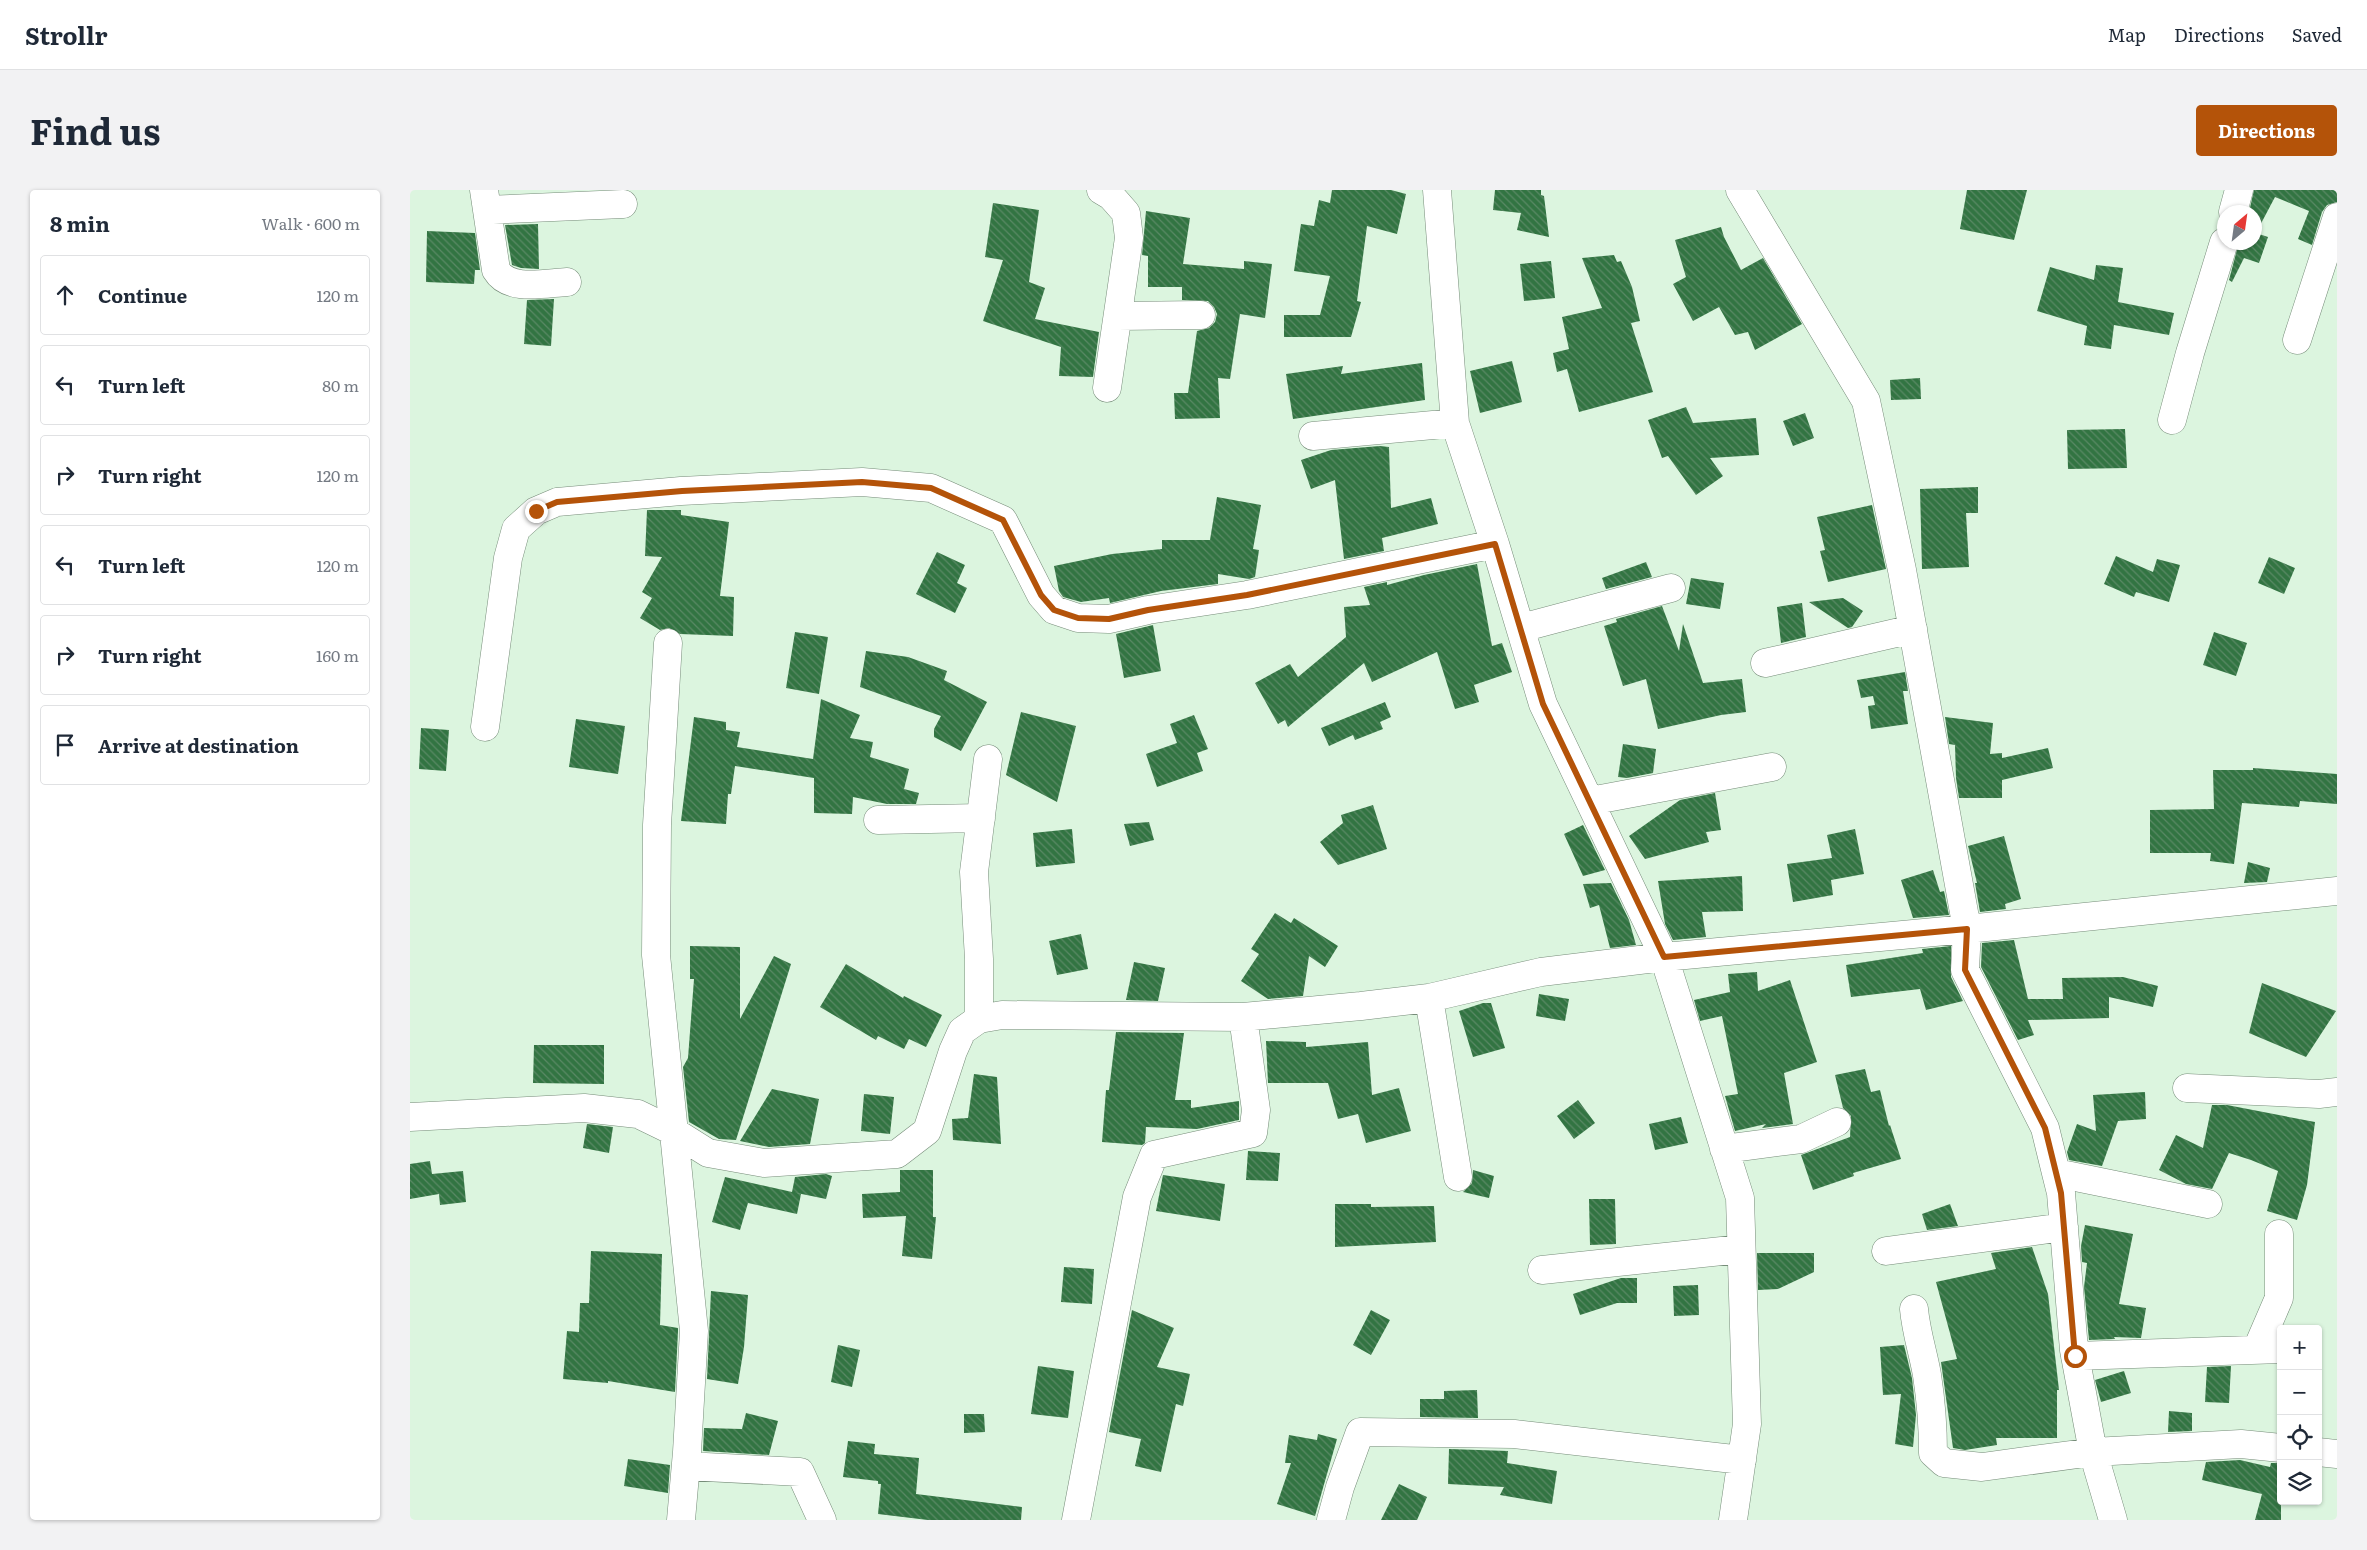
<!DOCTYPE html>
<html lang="en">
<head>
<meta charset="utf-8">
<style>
	:root { --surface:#fff; --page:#f2f2f3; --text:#1f2937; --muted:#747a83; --line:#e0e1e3; --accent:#b45309 }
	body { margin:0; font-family:Literata,serif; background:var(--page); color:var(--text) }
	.controls { position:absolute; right:15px; bottom:15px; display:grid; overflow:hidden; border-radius:5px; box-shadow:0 1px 4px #0004 }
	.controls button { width:45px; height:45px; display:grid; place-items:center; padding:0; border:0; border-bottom:1px solid var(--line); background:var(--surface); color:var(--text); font:25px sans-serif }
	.compass { position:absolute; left:1807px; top:15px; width:45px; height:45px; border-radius:50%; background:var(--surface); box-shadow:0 1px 4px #0004; rotate:29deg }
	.stop { position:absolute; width:15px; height:15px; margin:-11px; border:4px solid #b45309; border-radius:50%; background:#fff }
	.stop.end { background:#b45309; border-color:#fff; box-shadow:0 1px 5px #0008 }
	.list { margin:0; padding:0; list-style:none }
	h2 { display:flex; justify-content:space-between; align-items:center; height:65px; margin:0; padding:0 20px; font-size:21px }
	h2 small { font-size:16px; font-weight:400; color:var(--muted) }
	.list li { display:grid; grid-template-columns:32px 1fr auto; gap:15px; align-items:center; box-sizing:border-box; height:80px; margin:0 10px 10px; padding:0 10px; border:1px solid var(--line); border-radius:5px }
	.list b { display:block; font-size:19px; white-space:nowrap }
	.list em { font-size:16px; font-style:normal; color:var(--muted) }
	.icon { flex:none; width:28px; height:28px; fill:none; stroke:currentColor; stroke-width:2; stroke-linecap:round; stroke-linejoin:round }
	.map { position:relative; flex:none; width:1927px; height:1330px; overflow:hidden; border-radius:5px }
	header { display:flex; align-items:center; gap:30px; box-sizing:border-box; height:70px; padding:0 25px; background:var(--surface); border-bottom:1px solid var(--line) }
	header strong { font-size:24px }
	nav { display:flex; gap:28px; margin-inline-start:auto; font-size:18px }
	.intro { display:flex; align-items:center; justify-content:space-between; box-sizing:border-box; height:120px; padding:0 30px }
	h1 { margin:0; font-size:35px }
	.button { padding:12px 22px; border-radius:5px; background:var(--accent); color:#fff; font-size:18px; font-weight:700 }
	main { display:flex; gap:30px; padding:0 30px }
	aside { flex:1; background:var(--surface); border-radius:5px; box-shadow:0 1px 4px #0004 }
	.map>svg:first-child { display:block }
</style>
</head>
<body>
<header>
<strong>Strollr</strong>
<nav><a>Map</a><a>Directions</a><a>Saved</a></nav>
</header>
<div class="intro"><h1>Find us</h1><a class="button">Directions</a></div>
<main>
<aside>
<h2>8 min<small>Walk · 600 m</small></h2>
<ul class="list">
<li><svg class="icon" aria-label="ahead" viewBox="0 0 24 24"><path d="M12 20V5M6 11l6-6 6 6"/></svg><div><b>Continue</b></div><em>120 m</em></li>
<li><svg class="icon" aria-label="left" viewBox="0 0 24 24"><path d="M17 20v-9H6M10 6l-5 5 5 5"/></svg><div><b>Turn left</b></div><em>80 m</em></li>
<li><svg class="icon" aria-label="right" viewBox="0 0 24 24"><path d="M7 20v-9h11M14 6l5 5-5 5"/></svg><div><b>Turn right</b></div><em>120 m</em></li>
<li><svg class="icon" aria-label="left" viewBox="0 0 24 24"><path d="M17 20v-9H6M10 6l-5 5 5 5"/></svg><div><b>Turn left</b></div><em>120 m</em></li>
<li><svg class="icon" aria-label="right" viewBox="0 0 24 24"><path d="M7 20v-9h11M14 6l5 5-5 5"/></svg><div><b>Turn right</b></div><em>160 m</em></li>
<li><svg class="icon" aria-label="arrive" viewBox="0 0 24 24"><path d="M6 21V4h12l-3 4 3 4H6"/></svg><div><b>Arrive at destination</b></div></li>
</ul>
</aside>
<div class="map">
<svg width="1927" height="1330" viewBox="0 0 1927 1330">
	<defs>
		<pattern id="building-back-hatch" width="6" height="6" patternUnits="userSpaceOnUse" patternTransform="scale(1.25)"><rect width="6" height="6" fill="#327442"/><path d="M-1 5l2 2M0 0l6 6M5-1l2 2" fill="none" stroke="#5a8965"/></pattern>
	</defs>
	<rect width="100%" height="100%" fill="#dcf5df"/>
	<path fill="url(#building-back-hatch)" d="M 922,0 L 981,0 L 996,4 L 987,44 L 957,36 L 947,111 L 951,112 L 941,147 L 874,147 L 874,125 L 910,125 L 920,86 L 884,81 L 891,34 L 904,36 L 909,10 L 920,13 Z
		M 1085,0 L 1131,0 L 1131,5 L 1134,6 L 1139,47 L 1107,40 L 1111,23 L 1083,20 Z
		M 1557,0 L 1617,0 L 1604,50 L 1550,39 Z
		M 1844,0 L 1927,0 L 1927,12 L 1917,15 L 1912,22 L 1902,55 L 1888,49 L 1899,21 L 1865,7 L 1846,43 L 1858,47 L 1849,73 L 1834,68 L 1822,92 L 1819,90 L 1829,52 L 1844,52 L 1844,22 L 1839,22 Z
		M 583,13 L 629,20 L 619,92 L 635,98 L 625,129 L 689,142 L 683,187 L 649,186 L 651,157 L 573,131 L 593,70 L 575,67 Z
		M 736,21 L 780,28 L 773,74 L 834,79 L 834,71 L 862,74 L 855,128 L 830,124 L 820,189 L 808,188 L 810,228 L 765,229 L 764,203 L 778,203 L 787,141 L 799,138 L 805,132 L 807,124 L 804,117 L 798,111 L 772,110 L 772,97 L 738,97 L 738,66 L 732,65 Z
		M 128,34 L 129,79 L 111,78 L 102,75 L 95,35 Z
		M 1311,37 L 1314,47 L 1331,80 L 1353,68 L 1392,134 L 1345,160 L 1338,142 L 1325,145 L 1309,117 L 1283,131 L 1263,94 L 1276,87 L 1265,50 Z
		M 17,41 L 65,43 L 70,80 L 65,80 L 64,94 L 16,92 Z
		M 1204,65 L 1207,72 L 1211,71 L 1222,97 L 1230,131 L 1221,133 L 1243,202 L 1169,222 L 1157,179 L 1147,182 L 1143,163 L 1159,159 L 1152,127 L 1192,118 L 1172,68 Z
		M 1141,71 L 1145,108 L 1114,111 L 1110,74 Z
		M 1686,75 L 1713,78 L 1708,112 L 1764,123 L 1759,145 L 1704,135 L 1701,159 L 1674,155 L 1677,136 L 1627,121 L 1640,77 L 1684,90 Z
		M 144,109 L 141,156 L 114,154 L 117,110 Z
		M 1102,171 L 1112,212 L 1070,223 L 1060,181 Z
		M 1012,173 L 1015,210 L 883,229 L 876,184 L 933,176 L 931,184 Z
		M 1510,188 L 1511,209 L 1481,210 L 1480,190 Z
		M 1276,217 L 1283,233 L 1346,228 L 1349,265 L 1300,268 L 1313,286 L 1286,305 L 1258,266 L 1252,268 L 1238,230 Z
		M 1395,223 L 1404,248 L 1383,256 L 1373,231 Z
		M 1715,239 L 1717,278 L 1658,279 L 1657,240 Z
		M 970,256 L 979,257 L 981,318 L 1021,308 L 1028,334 L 972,348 L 974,361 L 934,369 L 925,290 L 901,299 L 891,270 L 921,260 Z
		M 1568,297 L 1568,323 L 1556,323 L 1559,377 L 1512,379 L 1510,299 Z
		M 807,307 L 851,315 L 843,359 L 849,360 L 845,387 L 839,389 L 808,384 L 808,394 L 751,401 L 700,413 L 699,408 L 671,412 L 653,407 L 649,401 L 644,376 L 702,364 L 752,359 L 752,350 L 800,350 Z
		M 1462,315 L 1476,379 L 1418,392 L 1410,361 L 1415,360 L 1407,327 Z
		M 237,320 L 271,320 L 271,325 L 319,332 L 310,406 L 324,407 L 323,446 L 270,444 L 259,438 L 250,440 L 230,428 L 242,408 L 232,402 L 252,367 L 235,366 Z
		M 527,362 L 555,375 L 547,393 L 557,398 L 545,423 L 506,404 Z
		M 1706,366 L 1743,382 L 1747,369 L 1770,375 L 1759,412 L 1726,402 L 1724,407 L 1694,394 Z
		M 1859,367 L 1885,378 L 1874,404 L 1848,393 Z
		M 1236,372 L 1242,387 L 1196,399 L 1192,388 Z
		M 1067,374 L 1082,456 L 1092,453 L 1102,482 L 1064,495 L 1069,512 L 1045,519 L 1027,462 L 962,492 L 954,473 L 878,537 L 875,530 L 868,534 L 845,493 L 880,474 L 888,487 L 936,447 L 934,417 L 960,415 L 954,397 L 977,392 L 977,395 L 1014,385 Z
		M 1281,388 L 1314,393 L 1310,419 L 1276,414 Z
		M 1433,408 L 1453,421 L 1442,437 L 1438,438 L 1399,412 Z
		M 1392,413 L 1396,447 L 1371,453 L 1367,417 Z
		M 1252,416 L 1269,461 L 1273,434 L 1293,493 L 1332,489 L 1336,522 L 1311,525 L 1248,539 L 1236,489 L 1213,496 L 1194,436 L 1207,432 L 1206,429 Z
		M 743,435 L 751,481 L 714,488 L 706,444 Z
		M 385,442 L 418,447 L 409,504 L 376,498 Z
		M 1804,442 L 1837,453 L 1826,486 L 1793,475 Z
		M 456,461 L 498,467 L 537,481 L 534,490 L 577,512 L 551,561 L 524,547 L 524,539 L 531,526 L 450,497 Z
		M 1495,482 L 1498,501 L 1493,501 L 1498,534 L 1461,539 L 1458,516 L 1465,515 L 1463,506 L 1451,508 L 1447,490 Z
		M 411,509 L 450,525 L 440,548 L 463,552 L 460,567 L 499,579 L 494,599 L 509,603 L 506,614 L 477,614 L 443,607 L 442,624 L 404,623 L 404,588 L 325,576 L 321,604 L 318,604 L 316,634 L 271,631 L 284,527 L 316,532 L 316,540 L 330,542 L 327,557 L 403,569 Z
		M 975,512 L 981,527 L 970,532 L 973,539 L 945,550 L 943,545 L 919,556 L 911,538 Z
		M 611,522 L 666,536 L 647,612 L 596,585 Z
		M 784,525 L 798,559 L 787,563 L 793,581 L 747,597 L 736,564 L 767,553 L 760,534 Z
		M 1535,527 L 1583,533 L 1580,564 L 1592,563 L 1592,568 L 1638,558 L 1643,578 L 1592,590 L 1592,608 L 1549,608 L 1546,588 L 1545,555 L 1539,554 Z
		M 166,529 L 215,536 L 208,584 L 159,577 Z
		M 11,538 L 39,540 L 36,581 L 9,579 Z
		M 1213,554 L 1246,559 L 1243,583 L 1217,588 L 1208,587 Z
		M 1843,578 L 1927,584 L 1927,614 L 1890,611 L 1889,617 L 1832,613 L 1824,674 L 1800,671 L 1801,663 L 1740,663 L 1740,620 L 1804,619 L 1803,580 L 1843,580 Z
		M 1305,603 L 1311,640 L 1296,642 L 1299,652 L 1235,669 L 1219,646 L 1270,610 Z
		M 963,615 L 977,659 L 928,675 L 910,652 L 933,633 L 931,625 Z
		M 739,632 L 744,650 L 720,656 L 714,634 Z
		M 1173,635 L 1195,680 L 1173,686 L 1154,644 Z
		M 662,639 L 665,673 L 626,677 L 623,643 Z
		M 1445,639 L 1454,684 L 1421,690 L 1423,705 L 1383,712 L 1377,674 L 1422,668 L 1417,645 Z
		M 1594,646 L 1611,709 L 1595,714 L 1596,719 L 1570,722 L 1565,693 L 1567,693 L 1558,656 Z
		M 1838,672 L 1860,678 L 1857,692 L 1834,693 Z
		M 1523,680 L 1530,702 L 1534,701 L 1539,725 L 1503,728 L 1491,690 Z
		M 1332,686 L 1333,721 L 1292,722 L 1296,747 L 1263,750 L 1255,734 L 1248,691 Z
		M 1201,693 L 1219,730 L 1226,755 L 1200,758 L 1189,715 L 1180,718 L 1173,694 Z
		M 865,723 L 881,733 L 884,728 L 928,756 L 915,777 L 899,766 L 893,806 L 858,809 L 831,791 L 849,764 L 841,759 Z
		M 671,744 L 678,779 L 647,785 L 639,751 Z
		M 1604,750 L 1618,809 L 1653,809 L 1652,788 L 1713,787 L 1748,796 L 1743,817 L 1699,807 L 1699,828 L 1618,830 L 1624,845 L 1608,850 L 1571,777 L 1572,753 Z
		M 280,756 L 330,757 L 330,829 L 364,766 L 381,774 L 326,950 L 309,949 L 279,932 L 273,877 L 278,868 L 284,789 L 280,789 Z
		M 1541,756 L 1541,787 L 1553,811 L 1516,820 L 1510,799 L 1441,807 L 1436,775 L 1513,763 L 1512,759 Z
		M 724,772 L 755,778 L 748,811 L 716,810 Z
		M 436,774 L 493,808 L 494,806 L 532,825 L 516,857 L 499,849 L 494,859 L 468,846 L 466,850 L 410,817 Z
		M 1347,782 L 1348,801 L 1380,790 L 1407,872 L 1374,883 L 1383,934 L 1352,938 L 1356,934 L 1325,941 L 1315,906 L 1328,904 L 1312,826 L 1290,831 L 1284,810 L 1320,802 L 1318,784 Z
		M 1852,793 L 1926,821 L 1896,867 L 1839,843 Z
		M 1129,804 L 1159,809 L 1155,831 L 1126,826 Z
		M 1073,813 L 1081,813 L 1095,858 L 1063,867 L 1049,821 Z
		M 706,842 L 774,843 L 765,910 L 781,910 L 781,918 L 829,911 L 829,930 L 787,939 L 736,937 L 735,953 L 732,955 L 692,952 L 696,900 L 699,900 Z
		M 856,851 L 896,852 L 896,857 L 958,852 L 962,905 L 989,898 L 1001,941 L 956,953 L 948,924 L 928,929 L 918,893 L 858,893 Z
		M 124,855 L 194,855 L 194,894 L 123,893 Z
		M 1455,879 L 1461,902 L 1470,900 L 1479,936 L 1480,935 L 1491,969 L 1443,983 L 1444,986 L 1403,1000 L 1391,965 L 1440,947 L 1441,926 L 1433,918 L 1425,885 Z
		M 564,884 L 587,887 L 591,954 L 543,950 L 542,929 L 558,928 Z
		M 362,899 L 409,909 L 400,954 L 359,957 L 330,951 Z
		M 1735,902 L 1736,929 L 1708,931 L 1692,976 L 1659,970 L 1657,962 L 1667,934 L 1686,941 L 1683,905 Z
		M 454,904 L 484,907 L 480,944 L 451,941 Z
		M 1168,910 L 1185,933 L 1164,949 L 1147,926 Z
		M 1802,915 L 1817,915 L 1905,932 L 1897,995 L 1887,1030 L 1857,1021 L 1868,981 L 1841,970 L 1819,963 L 1802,999 L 1776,994 L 1749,980 L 1766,945 L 1793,958 Z
		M 1271,927 L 1278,953 L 1245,960 L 1239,934 Z
		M 177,934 L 203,937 L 199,963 L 173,958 Z
		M 838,961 L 870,963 L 868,991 L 836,990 Z
		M 20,971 L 22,984 L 53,981 L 56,1012 L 30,1015 L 29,1004 L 0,1009 L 0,974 Z
		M 490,980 L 523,980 L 523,1027 L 526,1027 L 522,1069 L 492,1066 L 496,1026 L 453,1028 L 452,1004 L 490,1002 Z
		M 1063,980 L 1084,986 L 1079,1008 L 1053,1002 L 1062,993 Z
		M 416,984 L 422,986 L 416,1009 L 382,1002 L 385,987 Z
		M 753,985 L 815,994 L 810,1031 L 746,1021 Z
		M 315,987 L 391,1004 L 387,1024 L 338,1013 L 330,1040 L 302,1032 Z
		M 1179,1009 L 1205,1009 L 1206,1054 L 1180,1055 Z
		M 925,1014 L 961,1014 L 961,1017 L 1024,1016 L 1026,1052 L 925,1057 Z
		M 1540,1014 L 1548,1036 L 1517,1040 L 1512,1024 Z
		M 1675,1035 L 1723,1044 L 1709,1114 L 1736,1118 L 1731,1148 L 1704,1147 L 1705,1149 L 1679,1150 L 1674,1097 L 1677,1073 L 1672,1072 L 1671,1056 Z
		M 1622,1057 L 1638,1104 L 1649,1200 L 1647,1200 L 1647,1248 L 1586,1248 L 1587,1255 L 1555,1260 L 1543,1258 L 1531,1172 L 1547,1169 L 1526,1092 L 1586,1079 L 1581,1063 Z
		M 181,1061 L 252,1064 L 250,1135 L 268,1138 L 268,1141 L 265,1202 L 198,1191 L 198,1193 L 153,1189 L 157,1141 L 169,1142 L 170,1113 L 179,1113 Z
		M 1347,1063 L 1404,1063 L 1404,1082 L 1368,1099 L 1348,1100 Z
		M 654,1077 L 684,1079 L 682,1114 L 651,1112 Z
		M 1211,1088 L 1227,1088 L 1227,1113 L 1207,1113 L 1170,1125 L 1163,1104 Z
		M 1288,1095 L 1289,1125 L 1264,1126 L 1263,1096 Z
		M 301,1101 L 338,1105 L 334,1157 L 328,1194 L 297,1189 Z
		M 722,1120 L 764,1138 L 747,1177 L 780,1184 L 773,1216 L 766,1214 L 751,1282 L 725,1276 L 731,1249 L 699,1242 Z
		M 961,1120 L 980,1130 L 961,1165 L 943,1155 Z
		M 428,1155 L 450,1160 L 442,1197 L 421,1192 Z
		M 1494,1155 L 1502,1188 L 1506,1225 L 1503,1257 L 1485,1254 L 1491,1204 L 1473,1205 L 1470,1157 Z
		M 628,1176 L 664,1181 L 658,1228 L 621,1224 Z
		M 1821,1176 L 1819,1213 L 1795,1212 L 1797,1177 Z
		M 1714,1181 L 1721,1203 L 1691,1212 L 1685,1190 Z
		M 1067,1200 L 1068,1228 L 1010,1227 L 1010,1209 L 1034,1209 L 1034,1201 Z
		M 1759,1221 L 1782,1223 L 1782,1241 L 1758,1242 Z
		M 336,1223 L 368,1231 L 359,1265 L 293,1261 L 294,1238 L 332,1239 Z
		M 554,1224 L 574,1224 L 575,1242 L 554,1243 Z
		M 908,1244 L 927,1249 L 905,1326 L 867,1314 L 881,1273 L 875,1273 L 879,1245 L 907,1250 Z
		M 438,1251 L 465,1254 L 464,1264 L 509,1268 L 506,1304 L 612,1317 L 611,1330 L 518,1330 L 468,1324 L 471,1294 L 468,1294 L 468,1291 L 433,1287 Z
		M 1039,1259 L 1098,1261 L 1097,1273 L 1147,1281 L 1142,1314 L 1090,1305 L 1094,1297 L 1038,1294 Z
		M 218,1269 L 260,1275 L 258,1303 L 214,1296 Z
		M 1830,1270 L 1860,1277 L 1861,1273 L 1871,1273 L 1871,1330 L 1845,1330 L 1852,1304 L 1792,1290 L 1796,1272 Z
		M 989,1294 L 1017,1307 L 1007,1330 L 971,1330 Z"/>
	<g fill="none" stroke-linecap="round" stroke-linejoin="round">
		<defs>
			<path id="minor" d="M 74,0 L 86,80 C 99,102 135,93 157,92
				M 691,0 L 701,6 L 716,23 L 719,48 L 697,198
				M 1027,0 L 1045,233 L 1085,354 L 1133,514 L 1254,767 L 1330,1008 L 1337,1234 L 1323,1330
				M 1330,0 L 1456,211 L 1492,380 L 1557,739 L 1555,780 L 1635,938 L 1646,983 L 1651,1003 L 1664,1160 L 1683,1262 L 1703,1330
				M 77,20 L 213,14
				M 1823,22 L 1829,0
				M 708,126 L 791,125
				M 1887,150 L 1927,27
				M 1762,230 L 1780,163 L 1814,52
				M 903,246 L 1045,233
				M 1111,438 L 1261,398
				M 258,453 L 247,635 L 246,765 L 284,1141 L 277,1262 L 271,1330
				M 1355,473 L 1503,439
				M 75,537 L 98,368 L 106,339 L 126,321 L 147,312 L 271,301 L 452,292 L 521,298 L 593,330 L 631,405 L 644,420 L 668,428 L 699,429 L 738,420 L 837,405 L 1085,354
				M 1180,611 L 1362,577
				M 468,630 L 571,628
				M 1019,808 L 1048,987
				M 569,829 L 569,769 L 564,682 L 578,569
				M 1777,898 L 1909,904 L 1927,902
				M 0,927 L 174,918 L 228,924 L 263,941 L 298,963 L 354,973 L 487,964 L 517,941 L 543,861 L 552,841 L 569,829 L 592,825 L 833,827 L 951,816 L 1019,808 L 1131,782 L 1254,767 L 1557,739 L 1927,701
				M 1314,959 L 1391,949 L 1427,932
				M 1646,983 L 1798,1014
				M 1476,1061 L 1654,1037
				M 1132,1080 L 1331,1059
				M 1504,1119 C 1506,1142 1513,1162 1517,1185 C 1521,1211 1523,1237 1523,1263 L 1534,1273 L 1572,1277 L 1683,1262 L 1831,1254 L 1871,1258
				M 1847,1159 L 1869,1108 L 1869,1044
				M 1665,1166 L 1871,1159
				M 1908,1262 L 1927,1264
				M 276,1276 L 390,1282 L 412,1330
				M 666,1330 L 727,1007 L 744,965 L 843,943 L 846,920 L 833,827
				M 921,1330 L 930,1297 L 950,1242 L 1104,1244 L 1332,1270"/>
		</defs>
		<use href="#minor" stroke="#768c79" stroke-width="29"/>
		<use href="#minor" stroke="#fff" stroke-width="28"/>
	</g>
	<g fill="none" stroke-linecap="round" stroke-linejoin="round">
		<path stroke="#b45309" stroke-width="6" d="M 126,321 L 147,312 L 272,301 L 452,292 L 521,298 L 593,330 L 631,405 L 644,420 L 668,428 L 699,429 L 738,420 L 837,405 L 1085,354 L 1133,514 L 1254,767 L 1557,739 L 1555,780 L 1635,938 L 1651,1003 L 1665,1166"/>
	</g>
</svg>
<div class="controls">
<button>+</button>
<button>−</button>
<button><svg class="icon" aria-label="locate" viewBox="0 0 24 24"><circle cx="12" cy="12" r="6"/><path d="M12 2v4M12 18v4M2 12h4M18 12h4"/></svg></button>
<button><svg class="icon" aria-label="layers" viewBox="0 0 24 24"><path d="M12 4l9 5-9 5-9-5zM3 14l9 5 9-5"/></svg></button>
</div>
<svg class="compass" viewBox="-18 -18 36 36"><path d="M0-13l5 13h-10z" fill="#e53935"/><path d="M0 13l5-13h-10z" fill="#747a83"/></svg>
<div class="stop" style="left:1665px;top:1166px"></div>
<div class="stop end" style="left:126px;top:321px"></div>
</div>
</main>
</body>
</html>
